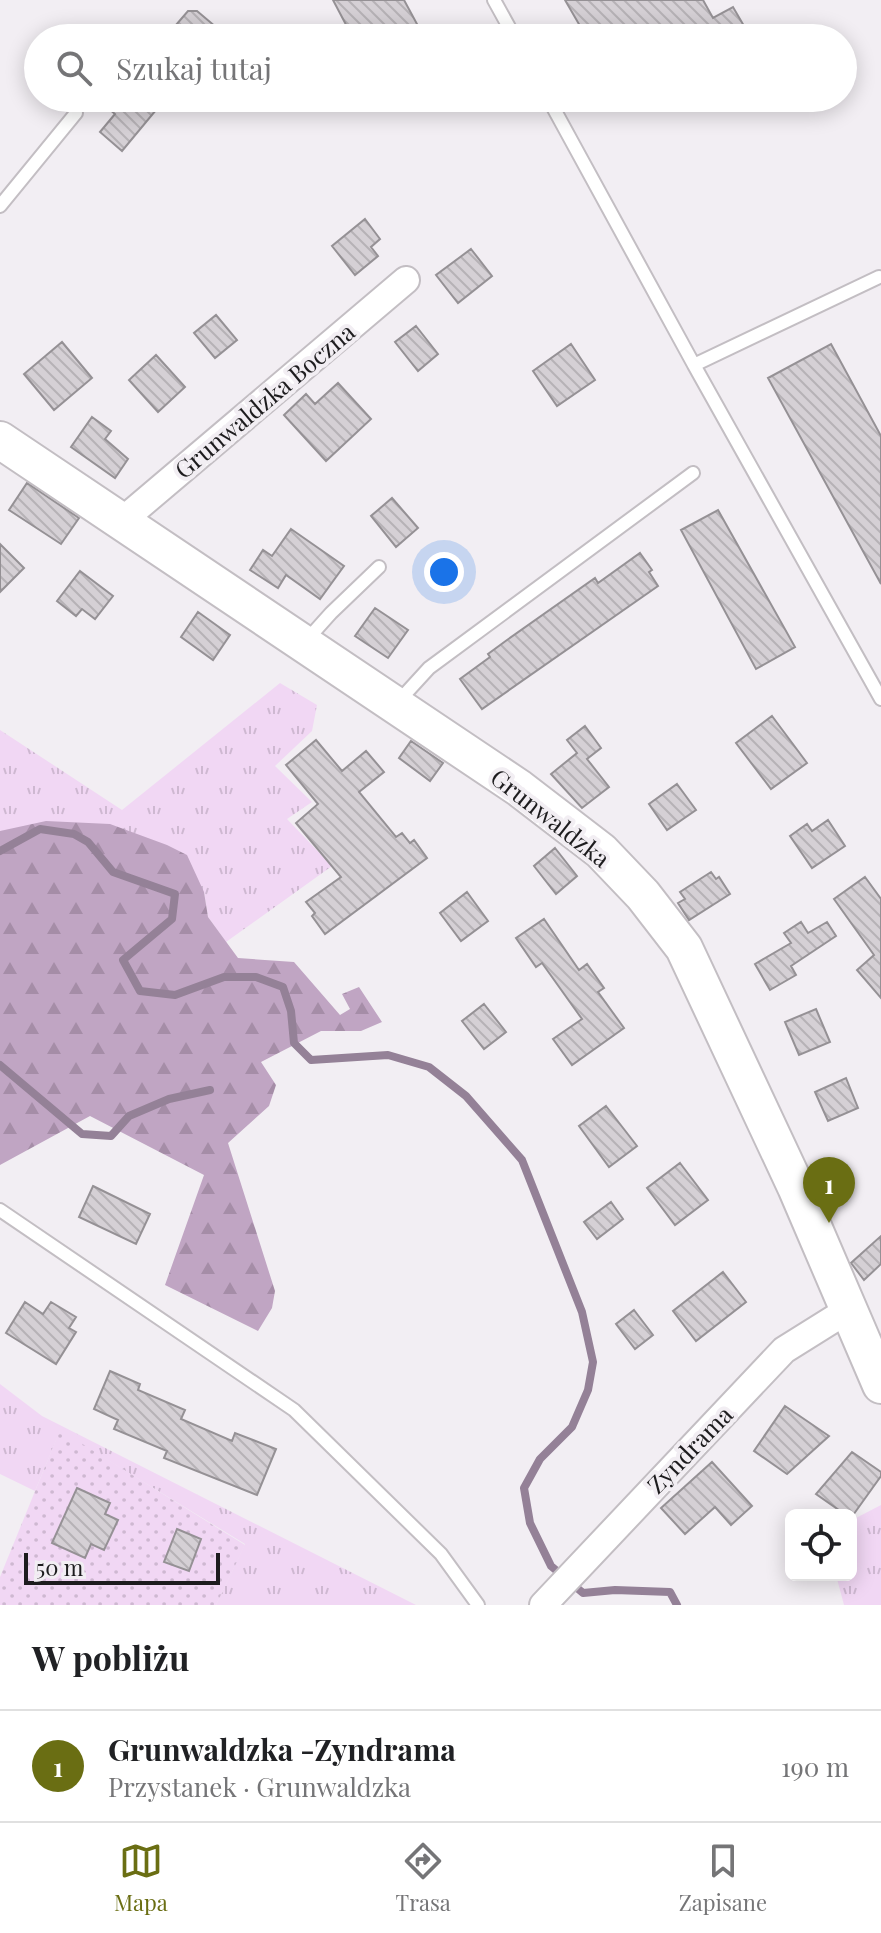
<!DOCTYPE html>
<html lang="pl">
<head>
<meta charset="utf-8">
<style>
	:root { --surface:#fff; --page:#f6f6f6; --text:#202124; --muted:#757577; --line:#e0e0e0; --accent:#6a6e13 }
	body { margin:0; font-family:"Playfair Display",serif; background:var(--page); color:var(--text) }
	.controls { position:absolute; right:24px; bottom:24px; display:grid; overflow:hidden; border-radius:12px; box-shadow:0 4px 20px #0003 }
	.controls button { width:72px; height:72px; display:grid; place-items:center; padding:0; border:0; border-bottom:2px solid var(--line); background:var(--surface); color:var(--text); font:40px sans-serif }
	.scale { position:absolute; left:24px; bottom:20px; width:196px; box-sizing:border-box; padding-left:8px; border:4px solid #1d1c1e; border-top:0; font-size:22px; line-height:28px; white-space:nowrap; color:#1d1c1e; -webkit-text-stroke:6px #f2eef3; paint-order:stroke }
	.you { position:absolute; left:444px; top:572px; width:28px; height:28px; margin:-20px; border:6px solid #fff; border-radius:50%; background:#1a73e8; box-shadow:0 0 0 12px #1a73e833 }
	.badge { display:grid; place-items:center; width:52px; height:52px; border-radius:50%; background:var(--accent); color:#fff; font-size:26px; font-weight:700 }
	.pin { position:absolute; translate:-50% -66px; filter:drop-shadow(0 2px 4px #0008) }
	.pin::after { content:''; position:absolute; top:42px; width:28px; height:24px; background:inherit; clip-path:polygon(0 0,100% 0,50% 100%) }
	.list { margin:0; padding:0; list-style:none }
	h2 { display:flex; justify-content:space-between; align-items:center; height:104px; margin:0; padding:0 32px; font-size:34px }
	h2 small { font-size:26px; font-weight:400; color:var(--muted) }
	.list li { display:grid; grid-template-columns:52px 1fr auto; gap:24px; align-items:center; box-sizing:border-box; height:112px; padding:0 32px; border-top:2px solid var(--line) }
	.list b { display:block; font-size:30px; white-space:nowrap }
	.list p { margin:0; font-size:26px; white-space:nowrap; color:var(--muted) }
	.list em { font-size:26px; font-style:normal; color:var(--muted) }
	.icon { flex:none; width:44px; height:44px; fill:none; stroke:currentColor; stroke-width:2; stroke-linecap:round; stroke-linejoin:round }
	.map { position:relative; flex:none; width:881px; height:1605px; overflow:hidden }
	.search { position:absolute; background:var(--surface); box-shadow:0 4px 20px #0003; left:24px; right:24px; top:24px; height:88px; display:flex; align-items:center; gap:20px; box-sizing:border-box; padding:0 28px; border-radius:44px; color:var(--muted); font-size:30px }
	.sheet { height:216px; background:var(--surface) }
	nav { display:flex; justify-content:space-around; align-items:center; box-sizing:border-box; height:112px; border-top:2px solid var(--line); background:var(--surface); font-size:22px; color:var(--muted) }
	nav a { display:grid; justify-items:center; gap:4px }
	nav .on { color:var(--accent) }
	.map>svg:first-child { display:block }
</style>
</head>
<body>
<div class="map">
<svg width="881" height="1605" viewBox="0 0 881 1605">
	<defs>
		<pattern id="grass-tufts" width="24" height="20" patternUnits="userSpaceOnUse" patternTransform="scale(2)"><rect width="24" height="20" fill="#f1d7f4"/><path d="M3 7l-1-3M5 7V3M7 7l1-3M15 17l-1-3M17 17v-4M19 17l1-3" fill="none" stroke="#ceb8d1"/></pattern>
		<pattern id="forest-firs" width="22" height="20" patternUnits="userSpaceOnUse" patternTransform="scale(2)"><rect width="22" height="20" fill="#c0a5c3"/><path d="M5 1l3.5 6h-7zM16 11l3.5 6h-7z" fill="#a58da7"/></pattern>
		<pattern id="garden-dots" width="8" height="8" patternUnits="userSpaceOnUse" patternTransform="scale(2)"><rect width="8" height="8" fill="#f1d7f4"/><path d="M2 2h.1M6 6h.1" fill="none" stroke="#ceb8d1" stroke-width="1.8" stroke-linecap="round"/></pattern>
		<pattern id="building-back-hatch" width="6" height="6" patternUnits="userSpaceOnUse" patternTransform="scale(2)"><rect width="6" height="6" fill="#d5d0d5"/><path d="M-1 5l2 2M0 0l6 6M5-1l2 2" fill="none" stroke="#b6b2b6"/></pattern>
	</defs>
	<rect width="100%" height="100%" fill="#f2eef3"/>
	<path fill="url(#grass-tufts)" d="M 280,683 L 317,705 L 312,731 L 275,766 L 312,802 L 287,819 L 332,866 L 226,942 L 208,917 L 204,892 L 0,831 L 0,730 L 122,810 Z
		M 0,1384 L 42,1416 L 416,1605 L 216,1605 L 245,1544 L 60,1431 L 35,1491 L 0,1474 Z
		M 881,1505 L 881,1605 L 844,1605 L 836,1575 L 851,1575 L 851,1518 L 854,1519 Z"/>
	<path fill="url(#forest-firs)" d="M 46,821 L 110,824 L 167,845 L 187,855 L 204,892 L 208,917 L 238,958 L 294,962 L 340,1015 L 350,1009 L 342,994 L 359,987 L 382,1022 L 361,1031 L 321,1031 L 261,1062 L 276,1085 L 269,1106 L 228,1143 L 275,1291 L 272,1308 L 258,1331 L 165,1285 L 204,1175 L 90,1116 L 0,1165 L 0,831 Z"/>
	<path fill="url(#garden-dots)" d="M 60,1430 L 245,1545 L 216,1605 L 0,1605 L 0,1577 Z"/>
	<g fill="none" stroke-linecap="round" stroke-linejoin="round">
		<path stroke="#948197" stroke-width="8" d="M 0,851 L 40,829 L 74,834 L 88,842 L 113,872 L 175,894 L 172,919 L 123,960 L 140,991 L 175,995 L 224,977 L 256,977 L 283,987 L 291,1011 L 294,1043 L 311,1060 L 388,1055 L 429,1067 L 466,1096 L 522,1160 L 582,1312 L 593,1362 L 588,1390 L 572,1427 L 540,1459 L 524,1488 L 530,1523 L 551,1566 L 583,1593 L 615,1590 L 670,1592 L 677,1605
			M 0,1065 L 82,1134 L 111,1136 L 129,1116 L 169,1099 L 210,1090"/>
	</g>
	<path fill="url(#building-back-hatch)" stroke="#959195" stroke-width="2" d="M 333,0 L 404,0 L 417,24 L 391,38 L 353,38 Z
		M 565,0 L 703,0 L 713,18 L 733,7 L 751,38 L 587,38 Z
		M 188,11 L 197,11 L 216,27 L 206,38 L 191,38 L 176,25 Z
		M 96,98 L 166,98 L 122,151 L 100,132 L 115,114 Z
		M 365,219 L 380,239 L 371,247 L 378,256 L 355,275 L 332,246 Z
		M 471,249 L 492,276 L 458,303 L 436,275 Z
		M 216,315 L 237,340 L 215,358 L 194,333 Z
		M 416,326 L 438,354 L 418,371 L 395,342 Z
		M 62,342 L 92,378 L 54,410 L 24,374 Z
		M 571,344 L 595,380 L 557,406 L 533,371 Z
		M 831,344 L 881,436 L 881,584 L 768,378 Z
		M 156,355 L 185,387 L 158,412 L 129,380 Z
		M 338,383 L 371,419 L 326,461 L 284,415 L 306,394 L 315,404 Z
		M 92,417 L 111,431 L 105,439 L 128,459 L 115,478 L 71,447 Z
		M 27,483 L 79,518 L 61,544 L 9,510 Z
		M 392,498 L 418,528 L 396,547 L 371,516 Z
		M 718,510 L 795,647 L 756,669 L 681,530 Z
		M 291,529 L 344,566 L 320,599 L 286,575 L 278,588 L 250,570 L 263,550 L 272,556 Z
		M 0,544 L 24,568 L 0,592 Z
		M 640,553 L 652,570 L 649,572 L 658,586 L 482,709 L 460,679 L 490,657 L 488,654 L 507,640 L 595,578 L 598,583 Z
		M 80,571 L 113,596 L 95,619 L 82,609 L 76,616 L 57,601 Z
		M 375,608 L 408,630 L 388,658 L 355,636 Z
		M 198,612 L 230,635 L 213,660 L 181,637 Z
		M 772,716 L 807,763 L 771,789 L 736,743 Z
		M 585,726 L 601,748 L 587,759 L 609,787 L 582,808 L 551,774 L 577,753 L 567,740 Z
		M 316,740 L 342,771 L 366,751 L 384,772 L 359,792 L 396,837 L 402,833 L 410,843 L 414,840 L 427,858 L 325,934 L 312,916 L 315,913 L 306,902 L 341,877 L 296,823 L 318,804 L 286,765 Z
		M 411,741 L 443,763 L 430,781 L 399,758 Z
		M 677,784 L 696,810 L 667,830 L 649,804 Z
		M 828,820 L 845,846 L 812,868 L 790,836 L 807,824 L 812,831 Z
		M 555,848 L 577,876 L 556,894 L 534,866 Z
		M 711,872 L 716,879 L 719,877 L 730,894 L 689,920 L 678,903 L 685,899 L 680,892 Z
		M 865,877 L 881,899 L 881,998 L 857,970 L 874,955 L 834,899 Z
		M 467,892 L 488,921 L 461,941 L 440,913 Z
		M 544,919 L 579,970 L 587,964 L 604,988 L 598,992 L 624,1028 L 572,1065 L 553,1039 L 582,1019 L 542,963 L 536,967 L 516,938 Z
		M 801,922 L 808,933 L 827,922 L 836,936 L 791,966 L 796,975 L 770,990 L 755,964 L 791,943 L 784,933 Z
		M 484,1004 L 506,1032 L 484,1049 L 462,1021 Z
		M 816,1009 L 830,1042 L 799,1055 L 785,1022 Z
		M 846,1078 L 858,1108 L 828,1121 L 815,1092 Z
		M 606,1106 L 637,1146 L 609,1167 L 579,1126 Z
		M 680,1163 L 708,1200 L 675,1225 L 647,1188 Z
		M 93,1186 L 150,1214 L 136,1244 L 79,1217 Z
		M 611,1202 L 623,1219 L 597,1239 L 584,1222 Z
		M 881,1236 L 881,1264 L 864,1280 L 851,1263 Z
		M 723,1272 L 746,1302 L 696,1341 L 673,1311 Z
		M 25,1302 L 43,1314 L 51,1302 L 76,1317 L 69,1328 L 76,1332 L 56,1364 L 6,1333 Z
		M 634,1310 L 653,1335 L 635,1349 L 616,1324 Z
		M 110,1371 L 140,1384 L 138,1390 L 185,1410 L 181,1419 L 232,1441 L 235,1433 L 276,1449 L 257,1495 L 164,1458 L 167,1451 L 114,1429 L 118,1420 L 94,1409 Z
		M 785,1406 L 829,1436 L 787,1474 L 754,1451 Z
		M 852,1452 L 881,1472 L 881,1476 L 851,1518 L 851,1515 L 846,1515 L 816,1494 Z
		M 712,1462 L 752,1506 L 731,1525 L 715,1507 L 685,1534 L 661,1508 Z
		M 77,1488 L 110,1503 L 105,1514 L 118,1520 L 104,1550 L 91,1544 L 85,1558 L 52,1543 Z
		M 177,1529 L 201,1539 L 189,1571 L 164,1562 Z"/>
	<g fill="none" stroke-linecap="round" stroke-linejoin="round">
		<defs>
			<path id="lane" d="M 494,0 L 515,38
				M 548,98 L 694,365 L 879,277
				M 0,206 L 76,113
				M 694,365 L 881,699
				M 305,642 L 331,613 L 379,567
				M 397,703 L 429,668 L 693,473
				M 0,1210 L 294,1410 L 441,1554 L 478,1605"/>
			<path id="street" d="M 123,520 L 406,280
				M 543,1605 L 784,1350 L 848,1310"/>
			<path id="secondary" d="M 0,440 L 519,788 L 601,851 L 643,895 L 684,948 L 796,1187 L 881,1385"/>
		</defs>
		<use href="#lane" stroke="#c3bec3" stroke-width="16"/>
		<use href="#street" stroke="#c3bec3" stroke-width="30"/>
		<use href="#secondary" stroke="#c3bec3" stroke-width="40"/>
		<use href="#lane" stroke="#fff" stroke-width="12"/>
		<use href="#street" stroke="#fff" stroke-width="26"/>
		<use href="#secondary" stroke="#fff" stroke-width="36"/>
	</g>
	<g text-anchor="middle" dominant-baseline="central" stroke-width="8" stroke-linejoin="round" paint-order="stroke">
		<g font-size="24" fill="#1d1c1e" stroke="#f2eef3">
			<text transform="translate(264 400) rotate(-40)">Grunwaldzka Boczna</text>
			<text transform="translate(551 817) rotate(38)">Grunwaldzka</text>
			<text transform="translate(689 1449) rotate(-46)">Zyndrama</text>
		</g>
	</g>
</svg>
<div class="controls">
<button><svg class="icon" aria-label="locate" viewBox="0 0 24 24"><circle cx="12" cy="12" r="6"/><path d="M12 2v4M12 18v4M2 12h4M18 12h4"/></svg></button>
</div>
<div class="scale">50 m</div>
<div class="you"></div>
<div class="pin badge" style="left:829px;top:1223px">1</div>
<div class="search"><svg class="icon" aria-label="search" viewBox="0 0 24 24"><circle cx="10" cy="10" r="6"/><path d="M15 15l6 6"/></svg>Szukaj tutaj</div>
</div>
<section class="sheet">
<h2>W pobliżu<small></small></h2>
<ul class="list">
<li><span class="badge">1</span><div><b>Grunwaldzka -Zyndrama</b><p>Przystanek · Grunwaldzka</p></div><em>190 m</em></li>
</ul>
</section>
<nav>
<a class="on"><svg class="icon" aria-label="map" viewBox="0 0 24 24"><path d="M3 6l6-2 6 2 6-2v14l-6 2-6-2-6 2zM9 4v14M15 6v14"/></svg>Mapa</a>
<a><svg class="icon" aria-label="directions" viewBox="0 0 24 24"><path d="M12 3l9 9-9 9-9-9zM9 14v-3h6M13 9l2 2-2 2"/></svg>Trasa</a>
<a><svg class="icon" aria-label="saved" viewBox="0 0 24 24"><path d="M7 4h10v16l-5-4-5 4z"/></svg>Zapisane</a>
</nav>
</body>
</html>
